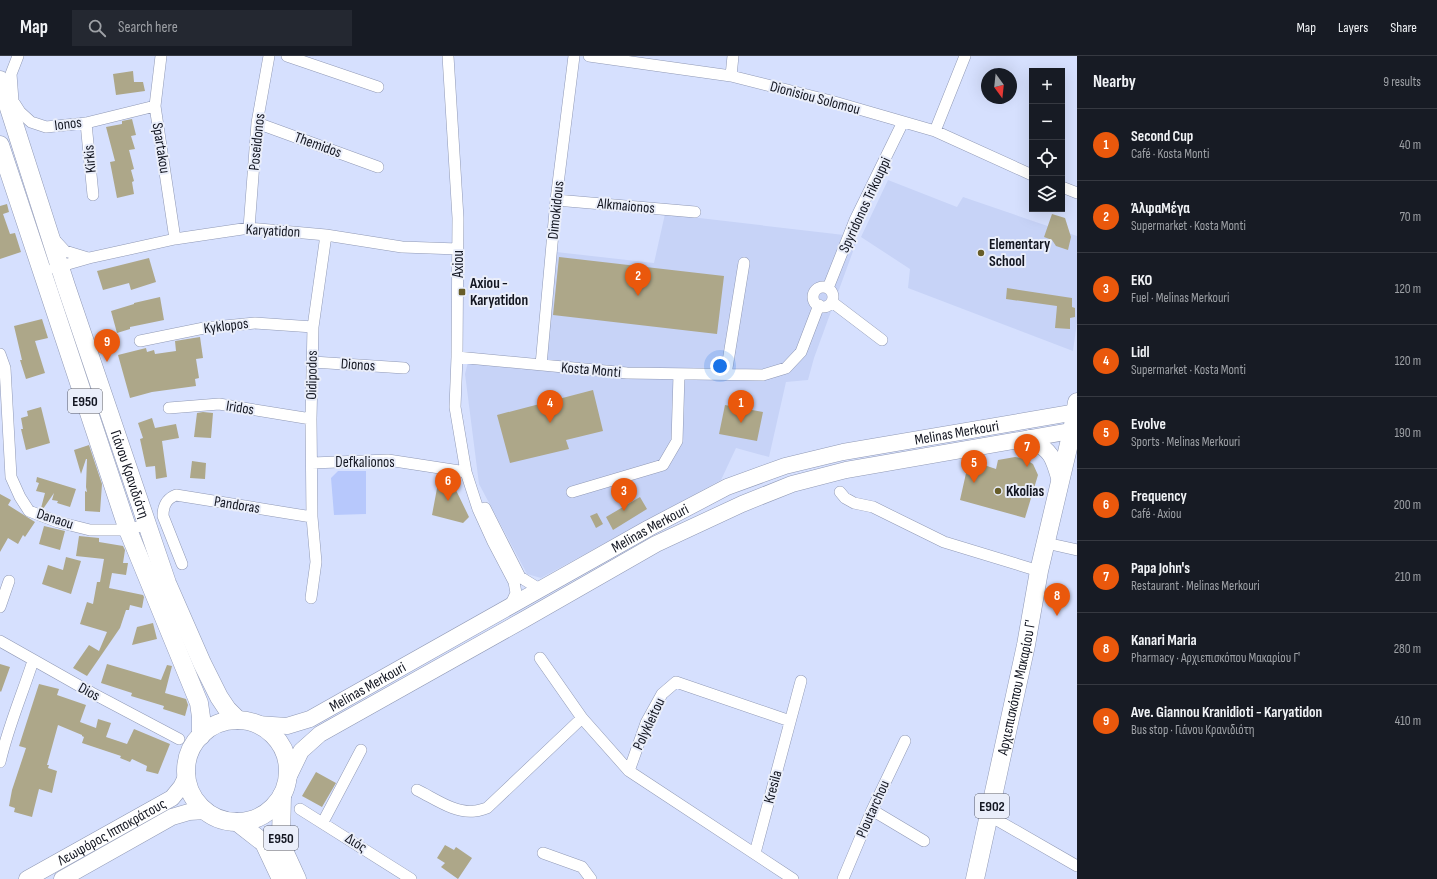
<!DOCTYPE html>
<html lang="en">
<head>
<meta charset="utf-8">
<style>
	:root { --surface:#171b24; --page:#242831; --text:#f1f3f6; --muted:#9ea1a6; --line:#363941; --accent:#ea580c }
	body { margin:0; font-family:"Sofia Sans Condensed",sans-serif; background:var(--page); color:var(--text) }
	.controls { position:absolute; right:12px; top:12px; display:grid; overflow:hidden; border-radius:0px; box-shadow:0 4px 16px #0002 }
	.controls button { width:36px; height:36px; display:grid; place-items:center; padding:0; border:0; border-bottom:1px solid var(--line); background:var(--surface); color:var(--text); font:20px sans-serif }
	.compass { position:absolute; left:981px; top:12px; width:36px; height:36px; border-radius:50%; background:var(--surface); box-shadow:0 4px 16px #0002; rotate:165deg }
	.you { position:absolute; left:720px; top:310px; width:14px; height:14px; margin:-10px; border:3px solid #fff; border-radius:50%; background:#1a73e8; box-shadow:0 0 0 6px #1a73e833 }
	.badge { display:grid; place-items:center; width:26px; height:26px; border-radius:50%; background:var(--accent); color:#fff; font-size:13px; font-weight:700 }
	.pin { position:absolute; translate:-50% -33px; filter:drop-shadow(0 1px 2px #0008) }
	.pin::after { content:''; position:absolute; top:21px; width:14px; height:12px; background:inherit; clip-path:polygon(0 0,100% 0,50% 100%) }
	.list { margin:0; padding:0; list-style:none }
	h2 { display:flex; justify-content:space-between; align-items:center; height:52px; margin:0; padding:0 16px; font-size:17px }
	h2 small { font-size:13px; font-weight:400; color:var(--muted) }
	.list li { display:grid; grid-template-columns:26px 1fr auto; gap:12px; align-items:center; box-sizing:border-box; height:72px; padding:0 16px; border-top:1px solid var(--line) }
	.list b { display:block; font-size:15px; white-space:nowrap }
	.list p { margin:0; font-size:13px; white-space:nowrap; color:var(--muted) }
	.list em { font-size:13px; font-style:normal; color:var(--muted) }
	.icon { flex:none; width:22px; height:22px; fill:none; stroke:currentColor; stroke-width:2; stroke-linecap:round; stroke-linejoin:round }
	.map { position:relative; flex:none; width:1077px; height:823px; overflow:hidden }
	header { display:flex; align-items:center; gap:24px; box-sizing:border-box; height:56px; padding:0 20px; background:var(--surface); border-bottom:1px solid var(--line) }
	header strong { font-size:19px }
	nav { display:flex; gap:22px; margin-inline-start:auto; font-size:14px }
	.search { width:280px; height:36px; background:var(--page); display:flex; align-items:center; gap:10px; box-sizing:border-box; padding:0 14px; border-radius:0px; color:var(--muted); font-size:15px }
	main { display:flex }
	aside { flex:1; background:var(--surface) }
	.map>svg:first-child { display:block }
</style>
</head>
<body>
<header>
<strong>Map</strong>
<div class="search"><svg class="icon" aria-label="search" viewBox="0 0 24 24"><circle cx="10" cy="10" r="6"/><path d="M15 15l6 6"/></svg>Search here</div>
<nav><a>Map</a><a>Layers</a><a>Share</a></nav>
</header>
<main>
<div class="map">
<svg width="1077" height="823" viewBox="0 0 1077 823">
	<rect width="100%" height="100%" fill="#d6e0fe"/>
	<path fill="#c7d3f7" d="M 888,124 L 957,151 L 963,141 L 1077,180 L 1077,266 L 1073,295 L 908,232 L 910,213 L 861,181 Z
		M 665,158 L 844,179 L 856,187 L 814,302 L 808,324 L 786,326 L 769,401 L 736,392 L 721,424 L 541,522 L 527,518 L 479,428 L 465,318 L 468,306 L 546,315 L 556,196 L 654,207 Z"/>
	<path fill="#b7c8fc" d="M 338,415 L 366,415 L 366,458 L 334,459 L 331,422 Z"/>
	<path fill="#ada789" d="M 133,15 L 134,26 L 143,26 L 145,35 L 116,39 L 113,18 Z
		M 132,63 L 136,79 L 131,80 L 135,93 L 129,94 L 134,113 L 131,114 L 134,125 L 132,126 L 134,138 L 117,142 L 110,106 L 115,105 L 106,71 L 122,68 L 122,65 Z
		M 7,148 L 9,156 L 3,158 L 10,178 L 15,177 L 21,196 L 0,203 L 0,150 Z
		M 1052,158 L 1065,162 L 1071,181 L 1068,194 L 1056,190 L 1052,184 L 1044,181 Z
		M 559,201 L 724,220 L 717,278 L 553,259 Z
		M 149,202 L 156,226 L 131,234 L 129,227 L 103,234 L 97,215 Z
		M 1007,232 L 1072,242 L 1072,251 L 1075,252 L 1075,261 L 1070,262 L 1070,273 L 1055,272 L 1057,250 L 1006,243 Z
		M 160,241 L 164,264 L 130,271 L 130,273 L 117,277 L 111,255 L 134,248 L 134,247 Z
		M 42,263 L 48,282 L 35,285 L 45,317 L 26,323 L 20,304 L 22,304 L 14,270 Z
		M 200,281 L 203,302 L 196,303 L 199,322 L 195,323 L 196,330 L 152,336 L 130,342 L 118,299 L 146,292 L 147,296 L 154,294 L 155,298 L 176,295 L 175,285 Z
		M 593,334 L 603,375 L 566,384 L 569,393 L 510,407 L 497,359 Z
		M 725,349 L 763,356 L 757,385 L 719,378 Z
		M 41,351 L 50,387 L 26,394 L 21,373 L 23,373 L 21,362 L 28,360 L 27,355 Z
		M 203,356 L 213,357 L 211,382 L 194,381 L 197,357 Z
		M 152,362 L 155,372 L 176,368 L 179,382 L 162,385 L 167,421 L 156,423 L 155,410 L 146,411 L 140,383 L 143,382 L 138,367 Z
		M 89,389 L 102,428 L 100,456 L 85,455 L 85,435 L 87,436 L 86,431 L 87,403 L 86,403 L 81,418 L 74,394 Z
		M 1015,401 L 1023,402 L 1033,408 L 1038,419 L 1025,462 L 960,444 L 969,404 L 996,413 L 998,404 Z
		M 192,405 L 206,407 L 205,423 L 190,422 Z
		M 37,421 L 76,433 L 70,451 L 57,447 L 58,445 L 52,444 L 54,437 L 43,453 L 41,452 L 45,437 L 36,435 L 39,427 L 36,426 Z
		M 438,427 L 454,430 L 469,461 L 463,467 L 432,459 Z
		M 0,438 L 11,444 L 8,449 L 35,466 L 25,481 L 23,479 L 18,488 L 8,482 L 0,496 Z
		M 640,441 L 647,453 L 613,474 L 606,461 Z
		M 597,457 L 603,468 L 596,472 L 590,460 Z
		M 44,470 L 65,475 L 60,494 L 39,488 Z
		M 79,480 L 99,482 L 99,486 L 123,490 L 125,494 L 123,507 L 128,507 L 126,519 L 112,517 L 109,532 L 143,539 L 144,541 L 142,552 L 130,549 L 129,554 L 126,554 L 120,572 L 87,620 L 73,612 L 89,589 L 99,595 L 107,576 L 80,568 L 87,546 L 93,548 L 97,526 L 100,526 L 104,503 L 76,500 Z
		M 66,501 L 81,505 L 71,538 L 42,528 L 48,509 L 63,514 Z
		M 153,567 L 157,583 L 132,589 L 137,571 Z
		M 0,608 L 10,611 L 1,636 L 0,635 Z
		M 107,608 L 161,624 L 167,609 L 172,610 L 165,637 L 186,643 L 188,649 L 185,660 L 163,653 L 164,650 L 131,640 L 132,637 L 101,627 Z
		M 39,628 L 59,633 L 57,639 L 86,649 L 80,666 L 96,672 L 98,663 L 111,667 L 106,681 L 127,688 L 134,673 L 170,688 L 158,718 L 146,715 L 147,710 L 132,703 L 130,706 L 120,702 L 121,700 L 82,687 L 84,681 L 82,680 L 82,679 L 58,669 L 47,709 L 49,709 L 48,712 L 57,715 L 52,737 L 39,733 L 32,761 L 14,756 L 15,752 L 9,750 L 12,734 L 26,692 L 19,690 Z
		M 316,716 L 336,727 L 322,751 L 302,740 Z
		M 445,789 L 454,794 L 456,791 L 472,802 L 458,823 L 441,811 L 445,807 L 437,802 Z"/>
	<g fill="none" stroke-linecap="round" stroke-linejoin="round">
		<defs>
			<path id="minor" d="M 18,0 L 11,18 L 13,45 L 20,56 L 31,66 L 46,71 L 86,67 L 155,50
				M 161,0 L 155,50 L 175,183
				M 287,0 L 378,31
				M 448,0 L 458,162 L 457,301 L 455,351 L 466,416 L 478,453 L 493,486 L 514,526 L 516,537 L 510,550
				M 589,0 L 731,20 L 831,45 L 935,75 L 1032,119
				M 731,20 L 733,0
				M 86,67 L 93,139
				M 257,67 L 378,111
				M 935,75 L 965,0
				M 1062,131 L 1077,137
				M 556,144 L 695,156
				M 249,172 L 257,67 L 269,0
				M 54,183 L 65,195 L 88,202
				M 54,212 L 89,202 L 175,183 L 249,172 L 326,179 L 402,191 L 458,193
				M813 241a10 10 0 1 1 20 0a10 10 0 1 1-20 0Z
				M 828,232 L 855,164 L 903,66
				M 832,246 L 882,284
				M 140,285 L 204,272 L 255,267 L 313,271
				M 0,298 L 5,312 L 11,421 L 20,441 L 29,455 L 58,466 L 90,474 L 128,474 L 147,468
				M 457,301 L 627,317 L 763,319 L 786,312 L 801,296 L 819,249
				M 313,306 L 404,312
				M 541,309 L 556,144 L 574,0
				M 726,318 L 744,207
				M 169,352 L 219,348 L 311,363
				M 312,407 L 388,404 L 466,416
				M 572,436 L 663,409 L 677,385 L 679,319
				M 840,436 L 845,442 L 854,447 L 873,451 L 944,486 L 1039,515
				M 485,452 L 520,521 L 541,534
				M 1046,487 L 1077,494
				M 182,508 L 163,460 C 163,450 166,443 176,439 L 312,461
				M 311,542 L 316,506 L 312,461 L 311,363 L 313,271 L 326,179
				M 0,551 L 9,525
				M 0,585 L 92,637 L 179,683
				M 540,602 L 582,662 L 629,715 L 793,823
				M 0,706 C 8,671 22,639 33,605
				M 629,715 L 646,667 L 662,638 L 676,626 L 790,665
				M 417,734 C 434,742 455,758 475,755 C 479,755 483,753 487,752 L 582,662
				M 300,753 L 411,823
				M 872,754 L 924,785
				M 990,760 L 1077,810
				M 323,766 L 361,694
				M 543,797 L 582,811 L 591,823
				M 755,797 L 801,625
				M 843,823 L 872,754 L 905,685"/>
			<g id="secondary">
				<path d="M 1030,382 C 1052,396 1053,400 1060,425"/>
				<path id="s1" d="M 257,668 L 287,670 L 310,663 L 649,472 L 727,431 L 785,410 L 843,396 L 1077,356"/>
				<path d="M 287,724 L 301,695 L 320,678 L 525,563 L 656,488 L 742,448 L 792,428 L 846,414 L 1077,374"/>
				<path id="s2" d="M 27,823 L 172,742 L 181,731 L 187,719"/>
				<path d="M 62,823 L 172,761 L 189,756 L 206,755"/>
			</g>
			<g id="primary">
				<path id="s3" d="M 0,24 L 66,230 L 167,527 L 202,607 L 219,641 L 227,653 L 238,664"/>
				<path d="M 0,89 L 128,474 L 199,647 L 201,661 L 201,680"/>
				<circle cx="237" cy="715" r="51"/>
				<path d="M 282,739 L 281,782 L 286,799 L 297,823"/>
				<path d="M 237,766 L 264,787 L 281,823"/>
				<path id="s4" d="M 975,823 L 1026,589 L 1039,515 L 1072,375 L 1077,346"/>
			</g>
		</defs>
		<use href="#minor" stroke="#9099b5" stroke-width="12"/>
		<use href="#secondary" stroke="#9099b5" stroke-width="17"/>
		<use href="#primary" stroke="#9099b5" stroke-width="19"/>
		<use href="#minor" stroke="#fff" stroke-width="11"/>
		<use href="#secondary" stroke="#fff" stroke-width="16"/>
		<use href="#primary" stroke="#fff" stroke-width="18"/>
	</g>
	<g fill="#675d29" stroke="#eaeefa" stroke-width="1.5">
		<circle cx="981" cy="197" r="4"/>
		<rect x="458" y="232" width="8" height="8" rx="2"/>
		<circle cx="998" cy="435" r="4"/>
	</g>
	<g text-anchor="middle" dominant-baseline="central" stroke-width="4" stroke-linejoin="round" paint-order="stroke">
		<g fill="#eaeefa" stroke="#545762" stroke-width="1">
			<rect x="68" y="333" width="34" height="24" rx="3"/>
			<rect x="975" y="738" width="34" height="24" rx="3"/>
			<rect x="264" y="770" width="34" height="24" rx="3"/>
		</g>
		<g font-size="14" font-weight="bold" fill="#131621">
			<text x="85" y="345">E950</text>
			<text x="992" y="750">E902</text>
			<text x="281" y="782">E950</text>
		</g>
		<g font-size="15" fill="#131621" stroke="#eaeefa">
			<text transform="translate(815 42) rotate(15)">Dionisiou Solomou</text>
			<text transform="translate(68 68) rotate(-7)">Ionos</text>
			<text transform="translate(257 86) rotate(-84)">Poseidonos</text>
			<text transform="translate(318 89) rotate(20)">Themidos</text>
			<text transform="translate(161 92) rotate(81)">Spartakou</text>
			<text transform="translate(90 103) rotate(-95)">Kirkis</text>
			<text transform="translate(865 149) rotate(-65)">Spyridonos Trikouppi</text>
			<text transform="translate(626 150) rotate(5)">Alkmaionos</text>
			<text transform="translate(556 154) rotate(-84)">Dimokidous</text>
			<text transform="translate(273 175) rotate(3)">Karyatidon</text>
			<text transform="translate(458 208) rotate(-90)">Axiou</text>
			<text transform="translate(226 270) rotate(-7)">Kyklopos</text>
			<text transform="translate(358 309) rotate(4)">Dionos</text>
			<text transform="translate(591 314) rotate(5)">Kosta Monti</text>
			<text transform="translate(312 319) rotate(-89)">Oidipodos</text>
			<text transform="translate(240 352) rotate(9)">Iridos</text>
			<text stroke="none"><textPath href="#s1" startOffset="768">Melinas Merkouri</textPath></text>
			<text x="365" y="406">Defkalionos</text>
			<text stroke="none"><textPath href="#s3" startOffset="415">Γιάνου Κρανιδιότη</textPath></text>
			<text transform="translate(237 449) rotate(9)">Pandoras</text>
			<text transform="translate(55 463) rotate(18)">Danaou</text>
			<text stroke="none"><textPath href="#s1" startOffset="444">Melinas Merkouri</textPath></text>
			<text stroke="none"><textPath href="#s1" startOffset="120">Melinas Merkouri</textPath></text>
			<text stroke="none"><textPath href="#s4" startOffset="196">Αρχιεπισκόπου Μακαρίου Γ'</textPath></text>
			<text transform="translate(89 636) rotate(28)">Dios</text>
			<text transform="translate(649 668) rotate(-65)">Polykleitou</text>
			<text transform="translate(773 731) rotate(-75)">Kresila</text>
			<text transform="translate(873 753) rotate(-66)">Ploutarchou</text>
			<text stroke="none"><textPath href="#s2" startOffset="97">Λεωφόρος Ιπποκράτους</textPath></text>
			<text transform="translate(356 787) rotate(33)">Διός</text>
		</g>
		<g font-size="15" font-weight="bold" fill="#131621" stroke="#eaeefa" text-anchor="start">
			<text x="989" y="188">Elementary<tspan x="989" dy="17">School</tspan></text>
			<text x="470" y="227">Axiou -<tspan x="470" dy="17">Karyatidon</tspan></text>
			<text x="1006" y="435">Kkolias</text>
		</g>
	</g>
</svg>
<div class="controls">
<button>+</button>
<button>−</button>
<button><svg class="icon" aria-label="locate" viewBox="0 0 24 24"><circle cx="12" cy="12" r="6"/><path d="M12 2v4M12 18v4M2 12h4M18 12h4"/></svg></button>
<button><svg class="icon" aria-label="layers" viewBox="0 0 24 24"><path d="M12 4l9 5-9 5-9-5zM3 14l9 5 9-5"/></svg></button>
</div>
<svg class="compass" viewBox="-18 -18 36 36"><path d="M0-13l5 13h-10z" fill="#e53935"/><path d="M0 13l5-13h-10z" fill="#9ea1a6"/></svg>
<div class="you"></div>
<div class="pin badge" style="left:741px;top:367px">1</div>
<div class="pin badge" style="left:638px;top:240px">2</div>
<div class="pin badge" style="left:624px;top:455px">3</div>
<div class="pin badge" style="left:550px;top:367px">4</div>
<div class="pin badge" style="left:974px;top:427px">5</div>
<div class="pin badge" style="left:448px;top:445px">6</div>
<div class="pin badge" style="left:1027px;top:411px">7</div>
<div class="pin badge" style="left:1057px;top:560px">8</div>
<div class="pin badge" style="left:107px;top:306px">9</div>
</div>
<aside>
<h2>Nearby<small>9 results</small></h2>
<ul class="list">
<li><span class="badge">1</span><div><b>Second Cup</b><p>Café · Kosta Monti</p></div><em>40 m</em></li>
<li><span class="badge">2</span><div><b>ΆλφαΜέγα</b><p>Supermarket · Kosta Monti</p></div><em>70 m</em></li>
<li><span class="badge">3</span><div><b>EKO</b><p>Fuel · Melinas Merkouri</p></div><em>120 m</em></li>
<li><span class="badge">4</span><div><b>Lidl</b><p>Supermarket · Kosta Monti</p></div><em>120 m</em></li>
<li><span class="badge">5</span><div><b>Evolve</b><p>Sports · Melinas Merkouri</p></div><em>190 m</em></li>
<li><span class="badge">6</span><div><b>Frequency</b><p>Café · Axiou</p></div><em>200 m</em></li>
<li><span class="badge">7</span><div><b>Papa John's</b><p>Restaurant · Melinas Merkouri</p></div><em>210 m</em></li>
<li><span class="badge">8</span><div><b>Kanari Maria</b><p>Pharmacy · Αρχιεπισκόπου Μακαρίου Γ'</p></div><em>280 m</em></li>
<li><span class="badge">9</span><div><b>Ave. Giannou Kranidioti - Karyatidon</b><p>Bus stop · Γιάνου Κρανιδιότη</p></div><em>410 m</em></li>
</ul>
</aside>
</main>
</body>
</html>
